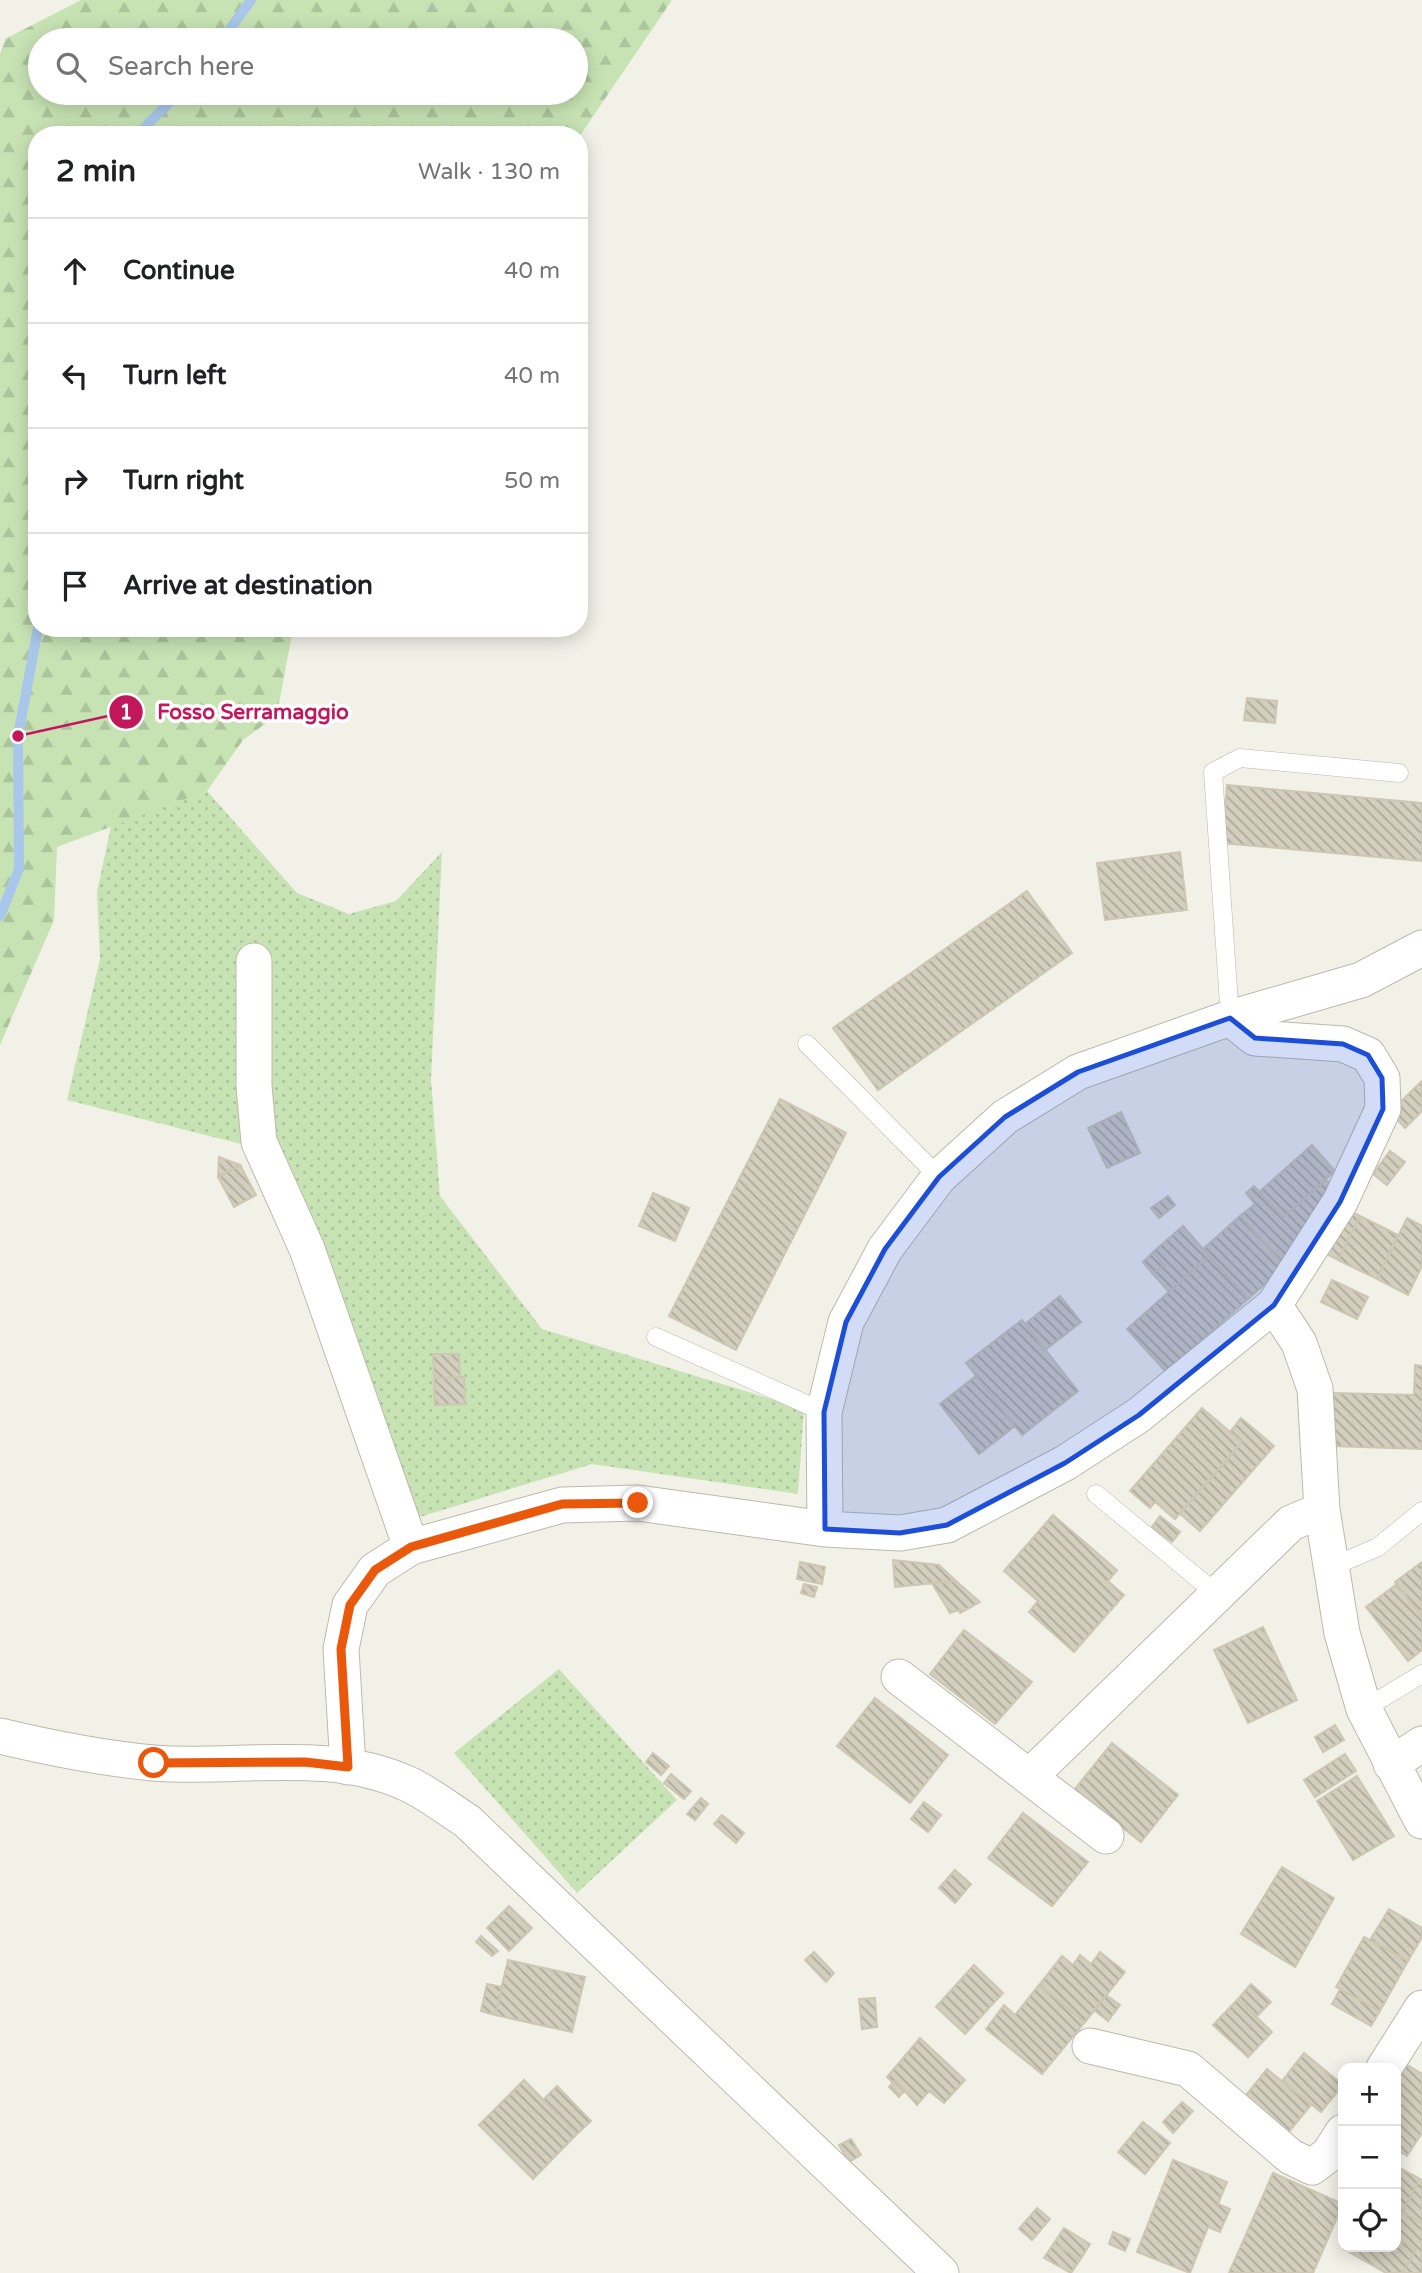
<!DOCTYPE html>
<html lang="en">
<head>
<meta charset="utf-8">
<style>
	:root { --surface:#fff; --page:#f2f2f2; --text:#202124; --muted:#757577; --line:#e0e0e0 }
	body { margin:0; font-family:"Varela Round",sans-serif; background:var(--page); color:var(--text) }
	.controls { position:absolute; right:21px; bottom:21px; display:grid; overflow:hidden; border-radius:14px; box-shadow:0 4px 18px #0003 }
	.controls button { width:63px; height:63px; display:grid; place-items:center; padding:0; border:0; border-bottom:2px solid var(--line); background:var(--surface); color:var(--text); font:35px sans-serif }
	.stop { position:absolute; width:21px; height:21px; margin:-16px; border:5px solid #ea580c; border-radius:50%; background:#fff }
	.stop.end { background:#ea580c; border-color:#fff; box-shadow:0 2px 7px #0008 }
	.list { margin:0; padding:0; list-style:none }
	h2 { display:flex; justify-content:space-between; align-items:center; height:91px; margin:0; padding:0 28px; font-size:30px }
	h2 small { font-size:23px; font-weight:400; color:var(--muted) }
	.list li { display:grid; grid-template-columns:46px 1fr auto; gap:21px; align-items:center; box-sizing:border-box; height:105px; padding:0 28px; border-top:2px solid var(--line) }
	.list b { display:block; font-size:26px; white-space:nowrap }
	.list em { font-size:23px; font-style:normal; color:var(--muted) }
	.icon { flex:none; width:38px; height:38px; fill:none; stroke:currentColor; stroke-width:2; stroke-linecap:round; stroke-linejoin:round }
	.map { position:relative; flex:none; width:1422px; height:2273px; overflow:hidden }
	.search { position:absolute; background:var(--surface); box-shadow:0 4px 18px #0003; left:28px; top:28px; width:560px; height:77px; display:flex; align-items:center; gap:18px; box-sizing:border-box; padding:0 24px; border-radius:38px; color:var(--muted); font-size:26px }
	.panel { position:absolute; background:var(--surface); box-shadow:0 4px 18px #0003; left:28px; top:126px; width:560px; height:511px; border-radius:28px }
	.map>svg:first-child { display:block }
</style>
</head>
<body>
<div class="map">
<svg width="1422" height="2273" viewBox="0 0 1422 2273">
	<defs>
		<pattern id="grass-dots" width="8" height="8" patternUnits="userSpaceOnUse" patternTransform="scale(1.75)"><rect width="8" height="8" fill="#c7e3b4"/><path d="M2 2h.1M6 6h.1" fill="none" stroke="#acc49b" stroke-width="1.8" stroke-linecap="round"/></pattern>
		<pattern id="forest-firs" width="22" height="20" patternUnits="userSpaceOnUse" patternTransform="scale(1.75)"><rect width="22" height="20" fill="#c7e3b4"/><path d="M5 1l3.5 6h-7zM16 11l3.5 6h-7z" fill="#acc49b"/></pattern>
		<pattern id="building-back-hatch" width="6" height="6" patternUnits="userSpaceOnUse" patternTransform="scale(1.75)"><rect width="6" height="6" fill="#d3cebe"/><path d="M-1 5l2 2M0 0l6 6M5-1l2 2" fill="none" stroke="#ada99b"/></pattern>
	</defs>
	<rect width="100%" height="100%" fill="#f2f1e8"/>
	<path fill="url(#grass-dots)" d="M 207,791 L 297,893 L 349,914 L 396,901 L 442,852 L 431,1079 L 440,1196 L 542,1329 L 804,1409 L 798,1494 L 592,1464 L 410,1520 L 257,1148 L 67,1100 L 100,959 L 97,892 L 111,826 Z
		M 559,1669 L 677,1800 L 577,1893 L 454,1753 Z"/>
	<path fill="url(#forest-firs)" fill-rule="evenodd" d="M 81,0 L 672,0 L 579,137 L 37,135 L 37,628 L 293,628 L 277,715 L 243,740 L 207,791 L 57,847 L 54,920 L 0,1045 L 0,54 L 5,39 ZM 40,40 L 576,40 L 576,93 L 40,93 Z"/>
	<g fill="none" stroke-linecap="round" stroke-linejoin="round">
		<path stroke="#a9c7ea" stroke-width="10" d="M 222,40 L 251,0
			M 137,135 L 179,93
			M 0,916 L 19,869 L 18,736 L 38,628"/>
	</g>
	<path fill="url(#building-back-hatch)" stroke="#cdc6b2" stroke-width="2" d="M 1247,698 L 1277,701 L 1275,723 L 1244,720 Z
		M 1227,785 L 1422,803 L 1422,861 L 1222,843 Z
		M 1180,852 L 1187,910 L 1105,920 L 1097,863 Z
		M 1027,891 L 1072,953 L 878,1090 L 833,1028 Z
		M 1422,1081 L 1422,1111 L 1405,1128 L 1390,1112 Z
		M 780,1099 L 846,1133 L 736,1350 L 669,1316 Z
		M 1121,1112 L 1140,1153 L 1107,1168 L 1088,1128 Z
		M 1312,1145 L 1335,1171 L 1283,1218 L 1259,1192 Z
		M 1390,1151 L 1405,1162 L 1387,1185 L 1373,1174 Z
		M 219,1157 L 240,1165 L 218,1177 Z
		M 240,1165 L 256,1195 L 234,1207 L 218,1177 Z
		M 1326,1180 L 1339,1190 L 1282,1264 L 1240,1216 L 1255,1204 L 1246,1193 L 1254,1186 L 1283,1218 Z
		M 653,1193 L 689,1208 L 675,1241 L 639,1226 Z
		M 1168,1196 L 1175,1205 L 1159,1218 L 1151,1208 Z
		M 1345,1208 L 1360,1216 L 1338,1260 L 1323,1252 Z
		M 1240,1216 L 1285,1266 L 1248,1299 L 1203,1249 Z
		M 1360,1216 L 1398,1235 L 1377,1279 L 1338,1260 Z
		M 1407,1218 L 1422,1226 L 1422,1266 L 1408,1295 L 1377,1279 Z
		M 1183,1226 L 1209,1256 L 1169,1292 L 1153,1274 L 1164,1265 L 1153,1252 Z
		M 1153,1252 L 1164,1265 L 1153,1274 L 1143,1262 Z
		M 1209,1256 L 1248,1299 L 1166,1372 L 1127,1329 Z
		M 1332,1280 L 1368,1297 L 1357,1319 L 1321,1302 Z
		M 1060,1296 L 1081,1322 L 1045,1350 L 1025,1324 Z
		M 1022,1320 L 1078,1391 L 1022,1435 L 966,1363 Z
		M 433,1354 L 459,1354 L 460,1377 L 434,1378 Z
		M 1415,1365 L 1422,1366 L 1422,1449 L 1331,1446 L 1332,1393 L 1414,1395 Z
		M 976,1376 L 1015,1426 L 979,1454 L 940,1404 Z
		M 464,1377 L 465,1404 L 435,1405 L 434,1378 Z
		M 1202,1408 L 1242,1442 L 1175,1519 L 1155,1502 L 1150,1508 L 1130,1491 Z
		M 1241,1418 L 1274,1446 L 1200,1531 L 1180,1514 L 1242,1442 L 1230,1432 Z
		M 1053,1515 L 1117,1570 L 1108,1581 L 1124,1595 L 1074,1652 L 1029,1612 L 1038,1601 L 1004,1571 Z
		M 1160,1516 L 1180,1532 L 1172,1542 L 1152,1527 Z
		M 893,1560 L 939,1565 L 956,1581 L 895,1587 Z
		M 800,1562 L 825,1567 L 822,1584 L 797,1579 Z
		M 1422,1562 L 1422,1617 L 1395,1582 Z
		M 956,1581 L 980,1602 L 960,1613 L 959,1610 L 950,1613 L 932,1583 Z
		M 804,1584 L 817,1587 L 814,1597 L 801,1593 Z
		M 1397,1584 L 1422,1617 L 1422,1650 L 1408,1661 L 1366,1607 Z
		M 1263,1627 L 1297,1700 L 1248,1723 L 1214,1650 Z
		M 964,1630 L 1032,1682 L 995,1724 L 930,1674 Z
		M 875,1698 L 948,1755 L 910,1803 L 837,1746 Z
		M 1335,1725 L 1344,1740 L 1323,1752 L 1315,1737 Z
		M 1112,1743 L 1178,1795 L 1141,1842 L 1074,1790 Z
		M 653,1753 L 669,1766 L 661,1775 L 646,1762 Z
		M 1345,1754 L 1356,1771 L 1315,1797 L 1304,1780 Z
		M 671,1774 L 691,1791 L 684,1799 L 664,1783 Z
		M 1357,1776 L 1394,1836 L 1353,1860 L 1317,1801 Z
		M 701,1798 L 708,1804 L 695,1820 L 687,1814 Z
		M 924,1802 L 941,1815 L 928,1832 L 911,1819 Z
		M 1023,1813 L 1088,1862 L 1052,1906 L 988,1858 Z
		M 722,1815 L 744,1833 L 736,1843 L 714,1824 Z
		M 1282,1867 L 1334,1898 L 1295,1967 L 1241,1934 Z
		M 955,1870 L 971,1884 L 955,1903 L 939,1888 Z
		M 509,1906 L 532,1928 L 509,1951 L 487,1928 Z
		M 1389,1909 L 1422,1928 L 1422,1937 L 1408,1961 L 1370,1940 Z
		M 481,1936 L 498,1951 L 492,1956 L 476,1942 Z
		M 1364,1937 L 1408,1961 L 1380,2011 L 1336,1987 Z
		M 814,1952 L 834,1973 L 826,1982 L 805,1960 Z
		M 1100,1952 L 1125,1972 L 1085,2022 L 1039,1985 L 1062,1956 L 1073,1965 L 1080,1955 L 1091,1964 Z
		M 508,1960 L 585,1977 L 572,2032 L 495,2015 Z
		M 974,1965 L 1003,1993 L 965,2034 L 936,2007 Z
		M 487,1984 L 502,1987 L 495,2015 L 481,2011 Z
		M 1251,1984 L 1271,2002 L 1256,2017 L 1238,1999 Z
		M 1039,1985 L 1085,2022 L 1042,2074 L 986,2029 L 1004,2005 L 1015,2015 Z
		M 1340,1989 L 1380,2011 L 1371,2026 L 1332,2004 Z
		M 1106,1995 L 1120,2005 L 1108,2021 L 1094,2010 Z
		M 875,1998 L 877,2027 L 862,2029 L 859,1999 Z
		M 1238,1999 L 1272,2032 L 1248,2057 L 1213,2025 Z
		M 920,2038 L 965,2080 L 944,2103 L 929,2091 L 917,2105 L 895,2080 L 893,2083 L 887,2077 Z
		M 1304,2053 L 1343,2085 L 1321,2112 L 1282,2081 Z
		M 1401,2061 L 1422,2074 L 1422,2133 L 1407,2156 L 1396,2149 L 1396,2069 Z
		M 1267,2069 L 1311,2105 L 1283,2139 L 1239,2104 Z
		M 524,2080 L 577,2134 L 533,2179 L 479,2125 Z
		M 895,2080 L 905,2090 L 899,2097 L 889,2087 Z
		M 557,2086 L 591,2121 L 577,2134 L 543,2100 Z
		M 1182,2102 L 1193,2111 L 1173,2133 L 1163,2122 Z
		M 1143,2122 L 1170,2143 L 1145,2174 L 1118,2152 Z
		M 851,2139 L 861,2155 L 849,2162 L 839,2145 Z
		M 1173,2160 L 1227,2182 L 1218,2204 L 1230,2209 L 1220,2232 L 1208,2227 L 1190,2273 L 1137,2252 Z
		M 1396,2166 L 1420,2179 L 1402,2212 L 1396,2209 Z
		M 1273,2173 L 1343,2204 L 1313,2273 L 1229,2273 Z
		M 1420,2179 L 1422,2180 L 1422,2223 L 1402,2212 Z
		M 1037,2208 L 1050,2219 L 1032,2240 L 1019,2229 Z
		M 1402,2212 L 1422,2223 L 1422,2273 L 1403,2273 L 1416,2249 L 1396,2238 L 1396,2223 Z
		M 1064,2228 L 1090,2244 L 1080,2260 L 1054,2243 Z
		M 1113,2232 L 1130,2239 L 1125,2251 L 1109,2244 Z
		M 1396,2238 L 1416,2249 L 1403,2273 L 1386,2273 L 1344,2249 L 1342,2243 L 1343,2239 L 1343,2247 L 1396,2247 Z
		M 1054,2243 L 1080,2260 L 1071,2273 L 1044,2258 Z"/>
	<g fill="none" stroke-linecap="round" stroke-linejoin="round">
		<defs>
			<path id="lane" d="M 1230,1018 L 1213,772 L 1240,758 L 1399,773
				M 807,1044 L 939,1177
				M 656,1337 L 824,1412
				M 1096,1494 L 1218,1595
				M 1329,1568 L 1378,1547 L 1422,1511
				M 1364,1709 L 1422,1674"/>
			<path id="street" d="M 254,961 L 254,1086 L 259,1142 L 307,1249 L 411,1547
				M 1274,1305 L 1299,1343 L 1315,1389 L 1322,1510 L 1342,1633 L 1364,1709 L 1422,1821
				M 825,1529 L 824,1412 L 846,1322 L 885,1249 L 939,1177 L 1005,1117 L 1078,1072 L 1230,1018 L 1361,980 L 1422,948
				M 899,1677 L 1106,1836
				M 0,1736 C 50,1748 102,1758 153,1763 C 237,1770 328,1747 408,1784 C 428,1793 448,1809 467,1821 L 941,2273
				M 1391,1764 L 1422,1744
				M 348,1767 L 341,1649 L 350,1605 L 375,1570 L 411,1547 L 562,1505 L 638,1503 L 825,1529 L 900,1533 L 947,1525 L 1065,1463 L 1139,1415 L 1274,1305 L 1340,1202 L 1383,1109 L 1382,1078 L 1368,1055 L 1343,1044 L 1255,1038 L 1230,1018
				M 1029,1777 L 1291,1523 L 1322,1510
				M 1090,2046 L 1188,2069 L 1291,2157 L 1312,2167 L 1329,2154 L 1343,2132
				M 1384,2068 L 1422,2008"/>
		</defs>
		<use href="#lane" stroke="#bdb9ab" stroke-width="19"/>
		<use href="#street" stroke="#bdb9ab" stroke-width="37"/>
		<use href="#lane" stroke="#fff" stroke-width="18"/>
		<use href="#street" stroke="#fff" stroke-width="35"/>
	</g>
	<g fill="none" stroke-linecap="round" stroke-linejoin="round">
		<path stroke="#ea580c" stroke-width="9" d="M 154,1763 L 305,1762 L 348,1767 L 341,1649 L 350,1605 L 375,1570 L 411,1547 L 562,1504 L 638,1503"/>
	</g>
	<path fill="#1d4ed8" fill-opacity="0.2" stroke="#1d4ed8" stroke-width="5" stroke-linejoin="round" d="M 1230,1018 L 1255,1038 L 1343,1044 L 1368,1055 L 1382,1078 L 1383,1109 L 1340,1202 L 1274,1305 L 1139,1415 L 1065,1463 L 947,1525 L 900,1533 L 825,1529 L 824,1412 L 846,1322 L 885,1249 L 939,1177 L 1005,1117 L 1078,1072 Z"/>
	<path fill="none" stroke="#c2185b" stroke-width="2.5" d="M18 736L126 712"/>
	<g fill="#c2185b" stroke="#fff" stroke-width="2.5">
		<circle cx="18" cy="736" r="7"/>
		<circle cx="126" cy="712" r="18"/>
	</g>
	<g font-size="21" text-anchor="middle" font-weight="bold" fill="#fff">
		<text x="126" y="719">1</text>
	</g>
	<g font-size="21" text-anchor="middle" font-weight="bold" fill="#c2185b" stroke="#fff" stroke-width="7" stroke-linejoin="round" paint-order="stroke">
		<text x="253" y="719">Fosso Serramaggio</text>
	</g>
</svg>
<div class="controls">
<button>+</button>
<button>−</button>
<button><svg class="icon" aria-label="locate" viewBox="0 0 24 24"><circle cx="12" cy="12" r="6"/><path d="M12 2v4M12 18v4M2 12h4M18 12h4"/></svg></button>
</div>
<div class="stop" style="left:154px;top:1763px"></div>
<div class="stop end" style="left:638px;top:1503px"></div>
<div class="search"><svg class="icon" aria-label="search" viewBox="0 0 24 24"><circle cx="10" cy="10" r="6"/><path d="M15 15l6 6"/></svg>Search here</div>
<section class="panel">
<h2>2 min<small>Walk · 130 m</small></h2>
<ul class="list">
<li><svg class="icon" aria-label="ahead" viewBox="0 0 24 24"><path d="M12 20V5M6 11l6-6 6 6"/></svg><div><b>Continue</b></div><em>40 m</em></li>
<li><svg class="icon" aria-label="left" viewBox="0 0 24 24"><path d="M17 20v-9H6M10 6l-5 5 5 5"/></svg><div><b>Turn left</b></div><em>40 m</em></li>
<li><svg class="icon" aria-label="right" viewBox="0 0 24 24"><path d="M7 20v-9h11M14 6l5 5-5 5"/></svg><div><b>Turn right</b></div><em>50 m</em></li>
<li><svg class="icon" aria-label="arrive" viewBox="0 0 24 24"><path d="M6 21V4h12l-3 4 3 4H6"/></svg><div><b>Arrive at destination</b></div></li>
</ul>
</section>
</div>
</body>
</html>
